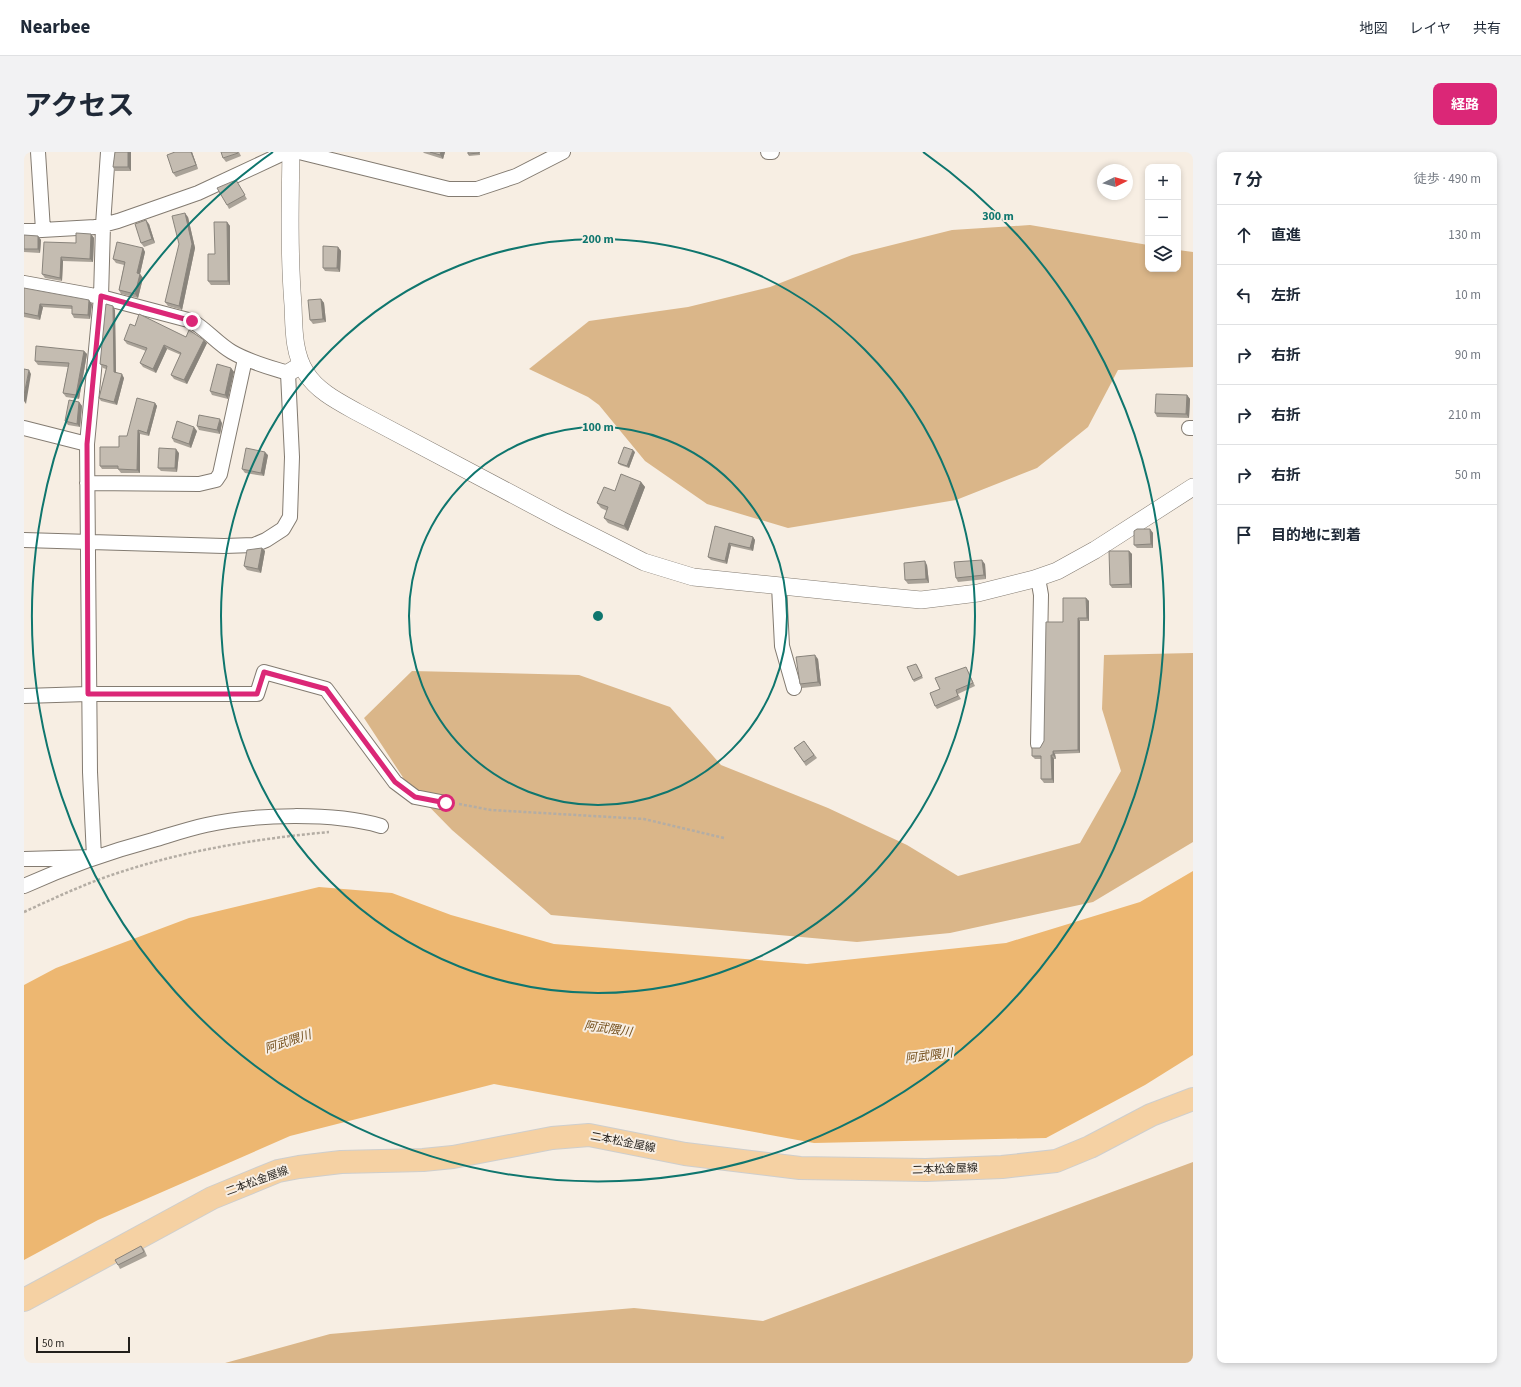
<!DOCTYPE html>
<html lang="ja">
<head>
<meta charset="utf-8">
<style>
	:root { --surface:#fff; --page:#f2f2f3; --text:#1f2937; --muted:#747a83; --line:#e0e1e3; --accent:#db2777 }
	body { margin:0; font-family:"Source Sans 3","Noto Sans JP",sans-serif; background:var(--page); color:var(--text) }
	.controls { position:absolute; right:12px; top:12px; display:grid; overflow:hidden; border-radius:8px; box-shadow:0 2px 6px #0003 }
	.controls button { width:36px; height:36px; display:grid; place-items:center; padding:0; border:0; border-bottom:1px solid var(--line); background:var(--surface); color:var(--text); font:20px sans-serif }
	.compass { position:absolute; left:1073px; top:12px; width:36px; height:36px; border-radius:50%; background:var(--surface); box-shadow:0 2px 6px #0003; rotate:85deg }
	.scale { position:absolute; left:12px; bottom:10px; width:94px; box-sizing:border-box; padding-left:4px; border:2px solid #221f1b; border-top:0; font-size:11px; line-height:14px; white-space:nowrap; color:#221f1b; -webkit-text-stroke:3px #f7eee3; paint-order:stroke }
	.stop { position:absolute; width:12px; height:12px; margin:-9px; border:3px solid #db2777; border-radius:50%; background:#fff }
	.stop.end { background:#db2777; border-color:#fff; box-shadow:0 1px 4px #0008 }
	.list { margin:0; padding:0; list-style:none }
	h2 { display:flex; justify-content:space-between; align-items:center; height:52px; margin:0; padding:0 16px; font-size:17px }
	h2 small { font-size:13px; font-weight:400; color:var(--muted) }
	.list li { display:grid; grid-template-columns:26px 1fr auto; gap:12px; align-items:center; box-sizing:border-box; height:60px; padding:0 16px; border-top:1px solid var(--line) }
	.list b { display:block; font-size:15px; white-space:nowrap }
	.list em { font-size:13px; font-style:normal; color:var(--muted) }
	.icon { flex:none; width:22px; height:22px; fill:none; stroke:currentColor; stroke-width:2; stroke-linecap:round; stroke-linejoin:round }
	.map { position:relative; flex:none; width:1169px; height:1211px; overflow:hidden; border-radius:8px }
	header { display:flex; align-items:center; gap:24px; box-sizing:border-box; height:56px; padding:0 20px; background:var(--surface); border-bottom:1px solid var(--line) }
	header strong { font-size:19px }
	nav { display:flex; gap:22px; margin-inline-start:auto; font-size:14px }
	.intro { display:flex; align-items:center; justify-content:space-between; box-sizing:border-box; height:96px; padding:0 24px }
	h1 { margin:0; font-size:28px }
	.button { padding:10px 18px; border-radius:8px; background:var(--accent); color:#fff; font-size:14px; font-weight:700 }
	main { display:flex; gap:24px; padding:0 24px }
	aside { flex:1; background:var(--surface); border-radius:8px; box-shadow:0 2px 6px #0003 }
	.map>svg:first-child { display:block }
</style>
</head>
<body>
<header>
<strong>Nearbee</strong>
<nav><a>地図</a><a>レイヤ</a><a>共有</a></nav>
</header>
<div class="intro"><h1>アクセス</h1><a class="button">経路</a></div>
<main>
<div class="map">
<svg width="1169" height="1211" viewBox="0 0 1169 1211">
	<rect width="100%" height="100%" fill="#f7eee3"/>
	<path fill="#dab689" d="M 1006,73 L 1124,93 L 1124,117 L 1154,117 L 1154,98 L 1169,100 L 1169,215 L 1094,218 L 1064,275 L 1013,316 L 932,348 L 764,376 L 683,352 L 621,309 L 575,253 L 564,245 L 505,217 L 565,169 L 664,155 L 746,135 L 828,103 L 928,78 Z
		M 1169,501 L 1169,690 L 1069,750 L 926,781 L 833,790 L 527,763 L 428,678 L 384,633 L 340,566 L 388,519 L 555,523 L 646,555 L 697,613 L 804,656 L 883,693 L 934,724 L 1056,691 L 1097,619 L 1078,557 L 1080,503 Z
		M 1169,1010 L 1169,1211 L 201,1211 L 306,1182 L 610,1156 L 739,1169 Z"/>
	<path fill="#edb771" d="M 1169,719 L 1169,903 L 1121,933 L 1022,986 L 790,991 L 470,932 L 266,984 L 74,1068 L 0,1108 L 0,833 L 32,816 L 165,766 L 295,735 L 368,741 L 427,763 L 530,792 L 783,812 L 982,791 L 1116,750 Z"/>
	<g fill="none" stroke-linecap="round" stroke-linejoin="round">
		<defs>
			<path id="minor" d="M 14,0 L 19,78
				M 275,0 L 425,37 L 453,37 L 492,24 L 539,0
				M 744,0 L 748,0
				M 0,79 L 71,75 L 94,69 L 174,41 L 262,0
				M 0,131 L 77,145 L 168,169 C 183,178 194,192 208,200 C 225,210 245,215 264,221 L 268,305 L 266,365 L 259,377 L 242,388 L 230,393 L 200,394 L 0,388
				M 0,276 L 63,292
				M 1165,276 L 1169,276
				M 63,331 L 175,332 L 192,328 L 196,322 L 221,207
				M 755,434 L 758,494 L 770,536
				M 0,544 L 64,542 L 233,542 L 240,520 L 302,537 L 371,630 L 391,645 L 422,651
				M 1014,592 L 1017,443 L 1014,426
				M 0,707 L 70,705 L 66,620 L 63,292 L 77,145 L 79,73 L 84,0
				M 0,734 C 42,715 84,700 129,688 C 146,683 164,677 182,673 C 231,662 309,660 357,674"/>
			<path id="tertiary" d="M 267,0 C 266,51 265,102 269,153 C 270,175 269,201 282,221 C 293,239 315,250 333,260 L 537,368 L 620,410 L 669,425 L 845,443 L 897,448 L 954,441 L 1010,427 L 1033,419 L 1071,398 L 1169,335
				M 264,221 L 277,213"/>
			<path id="primary" d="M 0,1148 L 188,1046 L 254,1019 L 275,1015 L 317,1010 L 399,1008 L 429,1005 L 528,986 L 565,983 L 661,1002 L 776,1016 L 902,1018 L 978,1015 L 1032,1009 L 1066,995 L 1127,963 L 1169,947"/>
		</defs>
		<use href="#minor" stroke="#837b71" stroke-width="16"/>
		<use href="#tertiary" stroke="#837b71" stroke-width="18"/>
		<use href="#primary" stroke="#cececd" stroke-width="24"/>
		<path stroke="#b4ada4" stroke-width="2.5" stroke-dasharray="3 2" stroke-linecap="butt" d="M 435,652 L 467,658 L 620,667 L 700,686
			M 0,760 C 26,748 52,736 79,726 C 152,700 228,687 305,680"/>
		<use href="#minor" stroke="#fff" stroke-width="14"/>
		<use href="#tertiary" stroke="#fff" stroke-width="17"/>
		<use href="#primary" stroke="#f5d1a3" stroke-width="22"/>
	</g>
	<path fill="#a9a298" d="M 91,0 L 110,0 L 107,0 L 107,19 L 91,19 L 89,15 Z
		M 151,0 L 168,0 L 174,17 L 152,25 L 149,21 Z
		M 215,0 L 217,4 L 202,10 L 199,6 Z
		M 399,0 L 421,0 L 419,7 L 400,1 Z
		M 444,0 L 456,0 L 456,3 L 445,4 L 444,2 Z
		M 212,28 L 223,47 L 205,57 L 203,53 Z
		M 164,65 L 171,96 L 158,158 L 144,154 L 141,150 Z
		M 203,70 L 206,74 L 206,133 L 187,133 L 184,129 L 191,102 Z
		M 125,72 L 131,91 L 120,95 L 117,91 Z
		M 67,82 L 70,86 L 69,110 L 39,109 L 38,129 L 21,126 L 18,122 L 52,91 Z
		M 0,83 L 14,84 L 17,88 L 16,101 L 0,100 Z
		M 314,95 L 317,99 L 316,120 L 301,119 L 299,116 Z
		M 119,96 L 121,100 L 116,122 L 119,126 L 114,146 L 97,142 L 95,138 L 100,113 L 92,111 L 89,107 Z
		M 0,136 L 68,152 L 66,167 L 50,166 L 48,162 L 48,157 L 19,155 L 16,168 L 0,165 Z
		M 297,147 L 300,151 L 302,170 L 289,172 L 286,168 Z
		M 91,158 L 92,220 L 100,226 L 93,253 L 77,249 L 75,246 L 82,217 L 79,216 L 76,212 Z
		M 111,174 L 162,185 L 183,191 L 163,232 L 150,227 L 147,223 L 157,203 L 143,197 L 132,221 L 119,215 L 116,211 L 122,199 L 103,192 L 100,188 Z
		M 60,199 L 63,202 L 55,247 L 42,245 L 39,241 L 44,215 L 14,213 L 11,209 Z
		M 207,216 L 210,220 L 204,247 L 188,243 L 186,239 Z
		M 1163,243 L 1166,247 L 1165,266 L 1133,265 L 1131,261 Z
		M 55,250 L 58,254 L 56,275 L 44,273 L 41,269 Z
		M 131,251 L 133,254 L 125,284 L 116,282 L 116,321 L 97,321 L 94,317 L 78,317 L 76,314 L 95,295 Z
		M 198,271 L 196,282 L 175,278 L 173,274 Z
		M 173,279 L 167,296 L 150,290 L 148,286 Z
		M 611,300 L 605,316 L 596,313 L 594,311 Z
		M 155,301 L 153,320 L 137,319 L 134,316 Z
		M 244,303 L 240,324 L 221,321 L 218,317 Z
		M 617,330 L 621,335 L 604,379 L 584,371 L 580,366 L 583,359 L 577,356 L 573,351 L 591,339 Z
		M 691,374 L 729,385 L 731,388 L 729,399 L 707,394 L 703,412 L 687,408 L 684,405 Z
		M 1126,377 L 1129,381 L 1129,396 L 1113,396 L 1110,393 Z
		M 238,396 L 241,399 L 237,421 L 223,418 L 220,414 Z
		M 1105,399 L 1108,402 L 1108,436 L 1088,436 L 1086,433 Z
		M 961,412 L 962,427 L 934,430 L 932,426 Z
		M 903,413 L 905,431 L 884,432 L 881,428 Z
		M 1062,446 L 1065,449 L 1065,469 L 1056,469 L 1056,601 L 1031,602 L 1032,607 L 1030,607 L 1030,631 L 1020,631 L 1017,627 L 1017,607 L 1011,607 L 1008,604 L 1016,596 L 1020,589 L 1039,470 Z
		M 794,507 L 797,534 L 778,536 L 776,532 Z
		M 893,513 L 899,526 L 890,530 L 889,528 Z
		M 944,519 L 951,534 L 934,542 L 937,547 L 913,557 L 911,554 Z
		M 780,589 L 793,606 L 782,614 L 770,596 Z
		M 117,1094 L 120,1097 L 123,1104 L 96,1117 L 94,1113 Z"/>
	<path fill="#89847c" d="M 104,0 L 107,0 L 107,19 L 104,15 Z
		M 167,0 L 168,0 L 174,17 L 172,13 Z
		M 417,0 L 421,0 L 419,7 L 416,3 Z
		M 161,61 L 164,65 L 171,96 L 158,158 L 155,154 Z
		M 122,68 L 125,72 L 131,91 L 128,87 Z
		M 203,70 L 206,74 L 206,133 L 204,129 Z
		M 67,82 L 70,86 L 69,110 L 66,107 Z
		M 14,84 L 17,88 L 16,101 L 14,97 Z
		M 314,95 L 317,99 L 316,120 L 313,116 Z
		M 119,96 L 121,100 L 116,122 L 119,126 L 114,146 L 111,142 L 113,121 Z
		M 37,105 L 39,109 L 38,129 L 36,126 Z
		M 297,147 L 300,151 L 302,170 L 299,167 Z
		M 65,148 L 68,152 L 66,167 L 64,163 Z
		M 16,152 L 19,155 L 16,168 L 14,164 Z
		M 89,154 L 91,158 L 92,223 L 90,220 Z
		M 180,188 L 183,191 L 163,232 L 160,228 Z
		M 140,193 L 143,197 L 132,221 L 129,217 Z
		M 60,199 L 63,202 L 55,247 L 52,243 Z
		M 207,216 L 210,220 L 204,247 L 201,243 Z
		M 5,218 L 7,222 L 2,252 L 0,249 L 0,243 Z
		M 98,222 L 100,226 L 93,253 L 90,250 Z
		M 1163,243 L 1166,247 L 1165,266 L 1162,262 Z
		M 55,250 L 58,254 L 56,275 L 53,272 Z
		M 131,251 L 133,254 L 125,284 L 123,281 Z
		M 196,267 L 198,271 L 196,282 L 193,278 Z
		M 170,275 L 173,279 L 167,296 L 165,292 Z
		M 114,278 L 116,282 L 116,321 L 113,318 Z
		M 152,297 L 155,301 L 153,320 L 151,316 Z
		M 609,298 L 611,300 L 605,316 L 603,314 Z
		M 241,300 L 244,303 L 240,324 L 237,321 Z
		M 617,330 L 621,335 L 604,379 L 600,374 Z
		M 1126,377 L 1129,381 L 1129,396 L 1127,392 Z
		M 729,385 L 731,388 L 729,399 L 726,396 Z
		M 705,391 L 707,394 L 703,412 L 701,409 Z
		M 238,396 L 241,399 L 237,421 L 234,417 Z
		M 1105,399 L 1108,402 L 1108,436 L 1106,432 Z
		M 958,408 L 961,412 L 962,427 L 960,423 Z
		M 901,409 L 903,413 L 905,431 L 902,427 Z
		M 1062,446 L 1065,449 L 1065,469 L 1063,466 Z
		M 1054,466 L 1056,469 L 1056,601 L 1054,598 Z
		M 791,503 L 794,507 L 797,534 L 794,530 Z
		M 1029,599 L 1031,602 L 1032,607 L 1029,603 Z
		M 1027,603 L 1030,607 L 1030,631 L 1028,627 Z"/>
	<path fill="#c4bcb1" stroke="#89847c" d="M 91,0 L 104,0 L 104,15 L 89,15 Z
		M 151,0 L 167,0 L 172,13 L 149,21 L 143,3 Z
		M 197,0 L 214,0 L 214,1 L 199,6 Z
		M 406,0 L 417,0 L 416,3 Z
		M 444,0 L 455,0 L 455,1 L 444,2 Z
		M 212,28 L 221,43 L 203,53 L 193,36 Z
		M 161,61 L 168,92 L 155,154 L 141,150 L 155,92 L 148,64 Z
		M 122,68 L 128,87 L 117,91 L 111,72 Z
		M 190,70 L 203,70 L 204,129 L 184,129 L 184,102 L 191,102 Z
		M 52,81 L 67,82 L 66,107 L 37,105 L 36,126 L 18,122 L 20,90 L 52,91 Z
		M 0,83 L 14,84 L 14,97 L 0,97 Z
		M 93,90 L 119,96 L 113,121 L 116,122 L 111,142 L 95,138 L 101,110 L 89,107 Z
		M 299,94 L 314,95 L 313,116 L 299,116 Z
		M 0,136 L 65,148 L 64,163 L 48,162 L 48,154 L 16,152 L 14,164 L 0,161 Z
		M 297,147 L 299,167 L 286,168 L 284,148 Z
		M 82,152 L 89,154 L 90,220 L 98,222 L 90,250 L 75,246 L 83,214 L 76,212 Z
		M 115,162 L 162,185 L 165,178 L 180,188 L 160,228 L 147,223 L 157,201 L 140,193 L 129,217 L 116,211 L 123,196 L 100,188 L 106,172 L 111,174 Z
		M 12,194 L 60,199 L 52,243 L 39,241 L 45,211 L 11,209 Z
		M 193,212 L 207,216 L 201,243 L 186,239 Z
		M 0,217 L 5,218 L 0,243 Z
		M 1132,242 L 1163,243 L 1162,262 L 1131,261 Z
		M 113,246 L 131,251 L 123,281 L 114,278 L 113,318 L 94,317 L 94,314 L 76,314 L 76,295 L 95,295 L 95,284 L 103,284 Z
		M 45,248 L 55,250 L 53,272 L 41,269 Z
		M 175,263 L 196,267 L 193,278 L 173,274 Z
		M 153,269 L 170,275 L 165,292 L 148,286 Z
		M 600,295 L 609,298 L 603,314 L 594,311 Z
		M 135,296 L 152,297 L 151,316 L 134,316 Z
		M 222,296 L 241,300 L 237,321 L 218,317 Z
		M 597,322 L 617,330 L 600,374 L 580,366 L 584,355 L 573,351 L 580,335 L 591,339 Z
		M 691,374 L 729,385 L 726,396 L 705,391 L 701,409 L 684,405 Z
		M 1113,377 L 1126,377 L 1127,392 L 1110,393 L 1110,379 Z
		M 238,396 L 234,417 L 220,414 L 223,398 Z
		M 1085,399 L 1105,399 L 1106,432 L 1086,433 Z
		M 958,408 L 960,423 L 932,426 L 930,410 Z
		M 901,409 L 902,427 L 881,428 L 880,411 Z
		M 1039,446 L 1062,446 L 1063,466 L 1054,466 L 1054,598 L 1029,599 L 1029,603 L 1027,603 L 1028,627 L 1017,627 L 1017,604 L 1008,604 L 1008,596 L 1016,596 L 1020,589 L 1022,470 L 1039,470 Z
		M 791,503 L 794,530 L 776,532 L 772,505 Z
		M 892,512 L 898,524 L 889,528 L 883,515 Z
		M 942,515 L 949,531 L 932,538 L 934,544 L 911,554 L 906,541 L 916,537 L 911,526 Z
		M 780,589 L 790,603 L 780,610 L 770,596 Z
		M 117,1094 L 120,1100 L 94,1113 L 91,1108 Z"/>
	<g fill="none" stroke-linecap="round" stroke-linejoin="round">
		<path stroke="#db2777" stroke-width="5" d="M 168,169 L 77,144 L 63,292 L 64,542 L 233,542 L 240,520 L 302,537 L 371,630 L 391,645 L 422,651"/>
	</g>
	<g fill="none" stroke="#0f766e" stroke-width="2">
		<circle cx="574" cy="464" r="189"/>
		<circle cx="574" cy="464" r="377"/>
		<path d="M899 0A566 566 0 1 1 249 0"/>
	</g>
	<g text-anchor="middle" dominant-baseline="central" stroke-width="4" stroke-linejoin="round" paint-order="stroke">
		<g font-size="11" fill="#221f1b" stroke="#f7eee3">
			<text transform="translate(599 990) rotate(11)">二本松金屋線</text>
			<text transform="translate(921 1017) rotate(-2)">二本松金屋線</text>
			<text transform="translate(233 1029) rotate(-20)">二本松金屋線</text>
		</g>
		<g font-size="12" font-style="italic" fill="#744f1c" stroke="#f7eee3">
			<text transform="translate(584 877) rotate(8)">阿武隈川</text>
			<text transform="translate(264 890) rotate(-18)">阿武隈川</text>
			<text transform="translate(905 904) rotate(-7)">阿武隈川</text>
		</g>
	</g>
	<circle cx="574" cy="464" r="6" fill="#0f766e" stroke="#f7eee3" stroke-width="2"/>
	<g font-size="12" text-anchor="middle" font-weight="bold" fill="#0f766e" stroke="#f7eee3" stroke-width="4" stroke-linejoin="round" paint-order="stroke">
		<text x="974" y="68">300 m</text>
		<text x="574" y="91">200 m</text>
		<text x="574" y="279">100 m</text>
	</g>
</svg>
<div class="controls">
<button>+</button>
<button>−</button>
<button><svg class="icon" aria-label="layers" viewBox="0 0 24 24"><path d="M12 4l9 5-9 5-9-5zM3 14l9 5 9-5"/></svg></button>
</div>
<svg class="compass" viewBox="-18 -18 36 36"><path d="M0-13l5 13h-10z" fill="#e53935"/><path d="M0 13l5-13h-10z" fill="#747a83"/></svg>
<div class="scale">50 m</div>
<div class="stop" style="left:422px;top:651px"></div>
<div class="stop end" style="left:168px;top:169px"></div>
</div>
<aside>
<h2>7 分<small>徒歩 · 490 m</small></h2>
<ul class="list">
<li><svg class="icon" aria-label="ahead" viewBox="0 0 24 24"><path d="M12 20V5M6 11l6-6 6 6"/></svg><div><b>直進</b></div><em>130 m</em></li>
<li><svg class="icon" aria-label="left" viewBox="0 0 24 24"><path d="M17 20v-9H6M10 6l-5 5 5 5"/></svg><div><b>左折</b></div><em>10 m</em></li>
<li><svg class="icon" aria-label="right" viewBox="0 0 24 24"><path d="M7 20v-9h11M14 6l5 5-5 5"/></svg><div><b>右折</b></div><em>90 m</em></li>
<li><svg class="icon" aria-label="right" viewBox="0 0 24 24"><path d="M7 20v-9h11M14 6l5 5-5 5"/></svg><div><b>右折</b></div><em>210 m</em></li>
<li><svg class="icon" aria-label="right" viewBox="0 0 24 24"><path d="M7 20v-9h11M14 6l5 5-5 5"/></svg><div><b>右折</b></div><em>50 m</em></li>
<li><svg class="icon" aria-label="arrive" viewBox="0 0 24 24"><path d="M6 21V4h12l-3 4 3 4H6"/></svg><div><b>目的地に到着</b></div></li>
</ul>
</aside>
</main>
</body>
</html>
